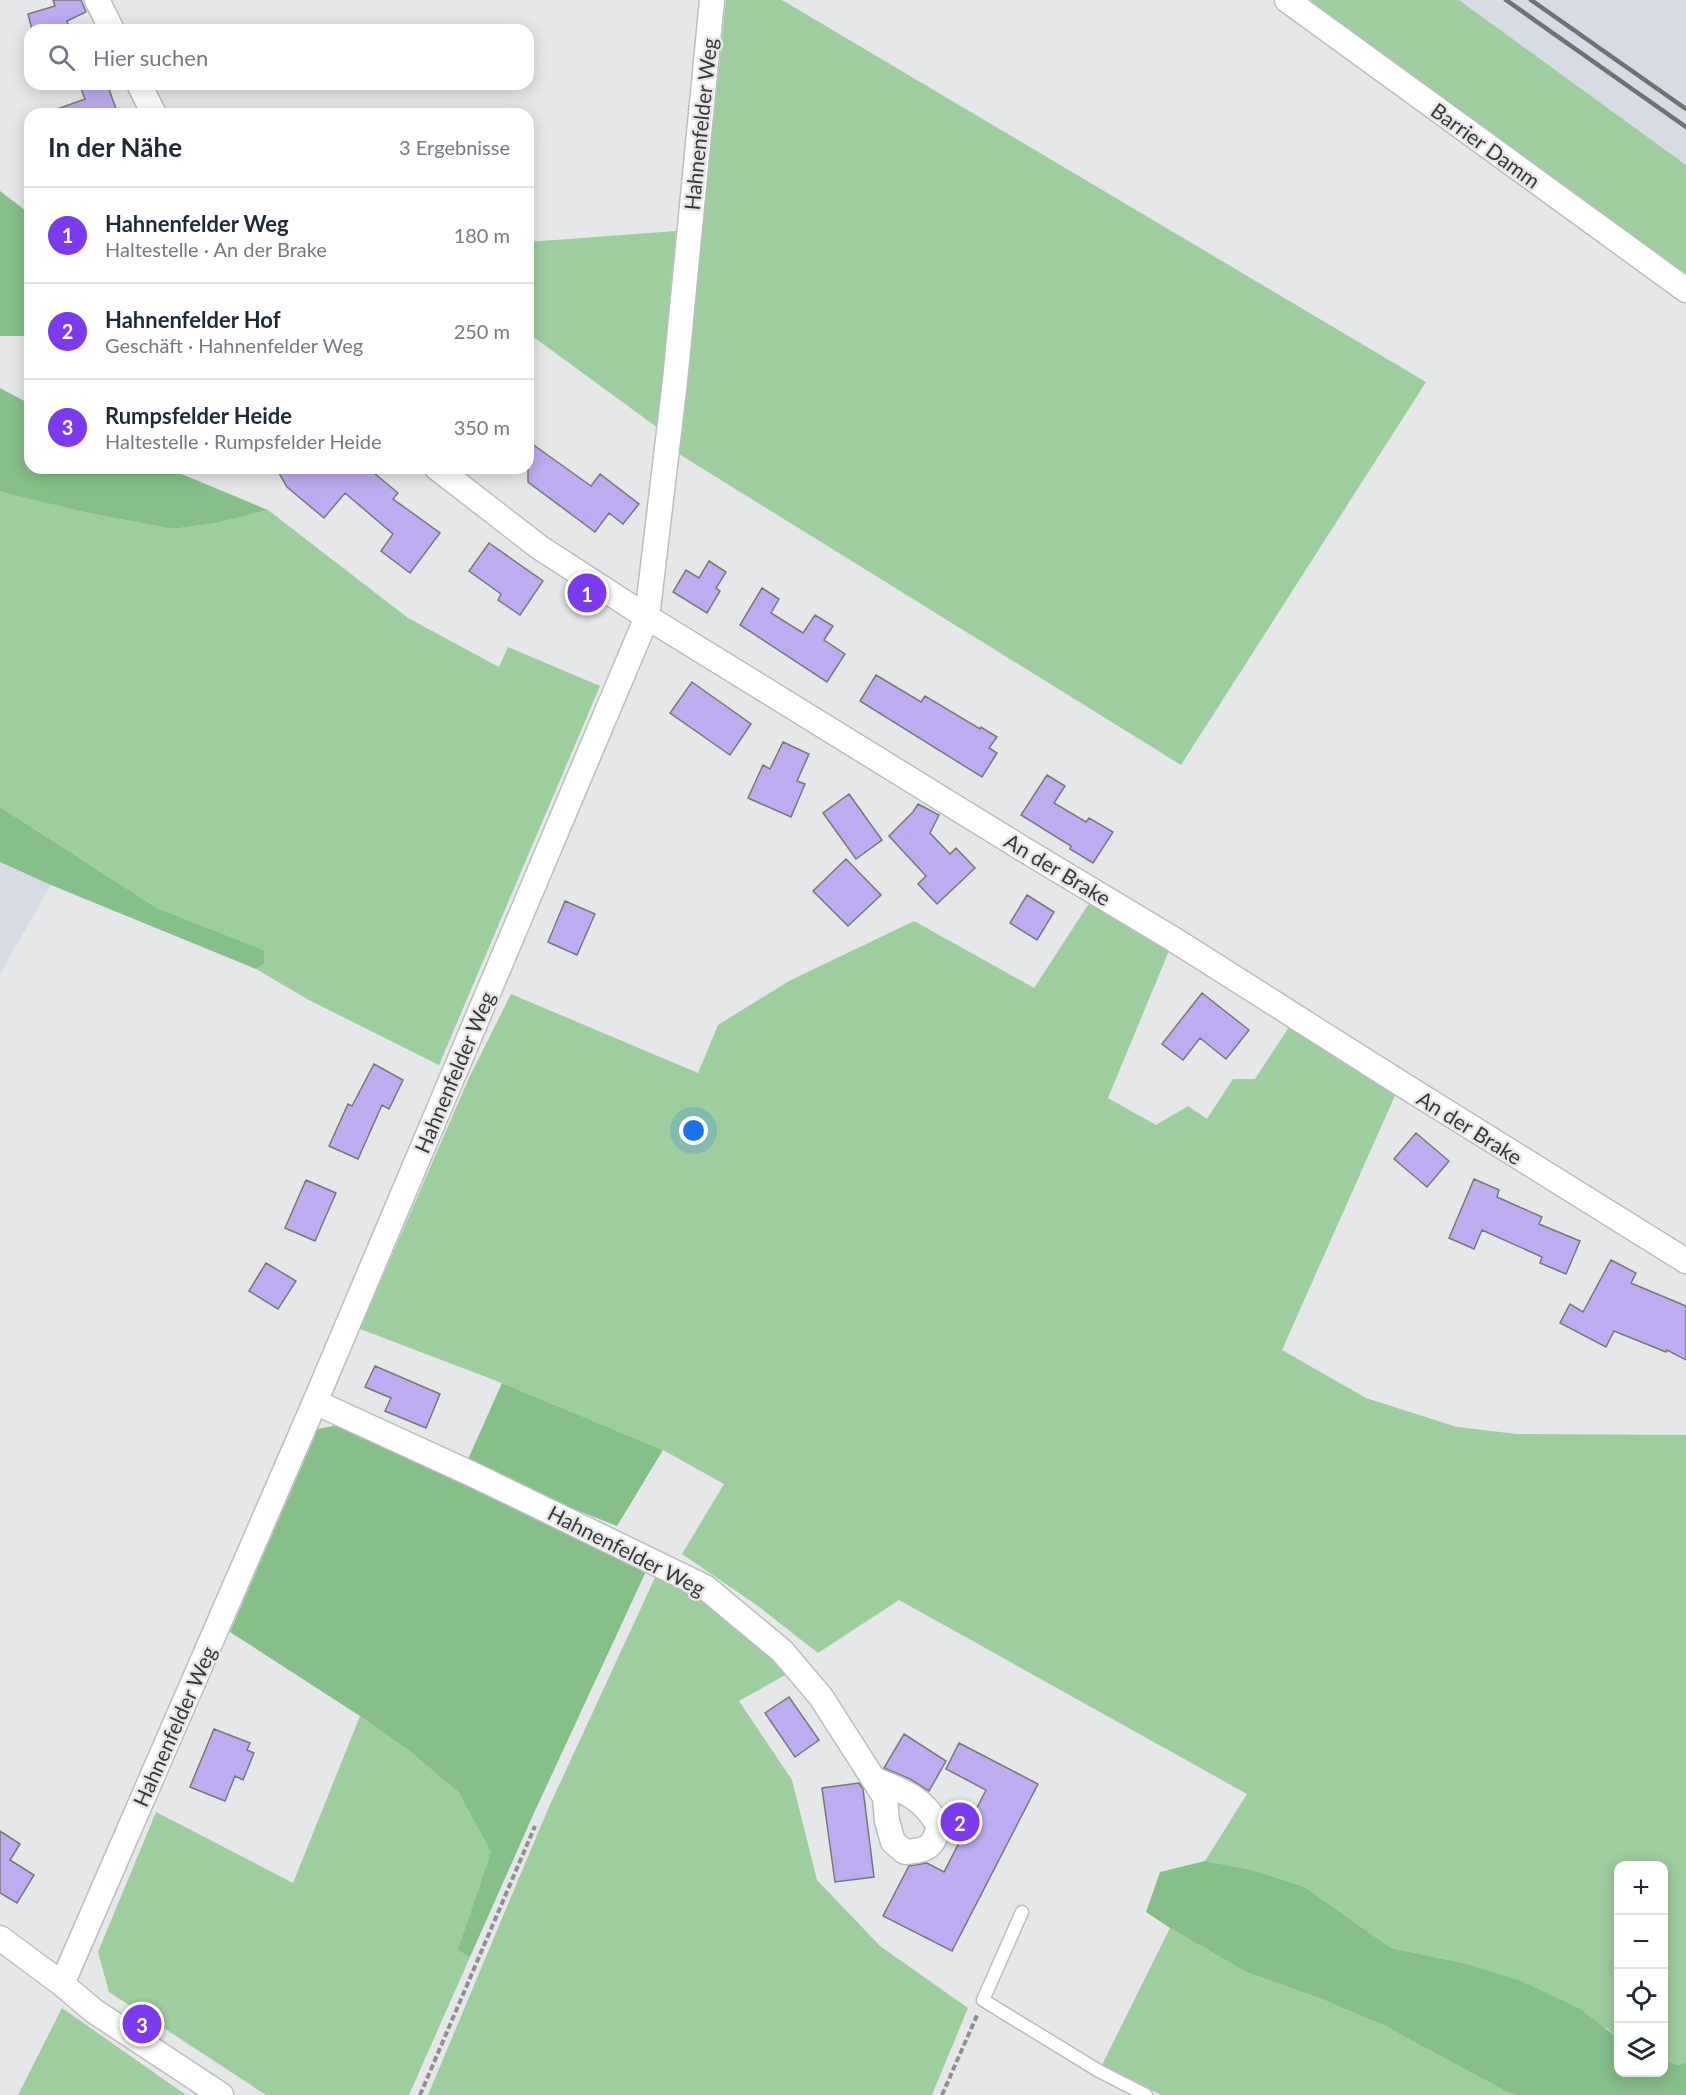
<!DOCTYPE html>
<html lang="de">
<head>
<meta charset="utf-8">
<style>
	:root { --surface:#fff; --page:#f6f6f7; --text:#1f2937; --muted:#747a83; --line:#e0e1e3; --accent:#7c3aed }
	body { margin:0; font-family:Lato,sans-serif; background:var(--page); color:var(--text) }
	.controls { position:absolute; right:18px; bottom:18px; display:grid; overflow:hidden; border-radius:12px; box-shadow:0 3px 15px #0003 }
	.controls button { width:54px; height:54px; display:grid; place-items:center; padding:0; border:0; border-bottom:2px solid var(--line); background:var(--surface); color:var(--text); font:30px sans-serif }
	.you { position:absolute; left:694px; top:1131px; width:21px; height:21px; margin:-15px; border:4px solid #fff; border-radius:50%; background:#1a73e8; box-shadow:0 0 0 9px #1a73e833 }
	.badge { display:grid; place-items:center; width:39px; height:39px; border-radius:50%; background:var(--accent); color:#fff; font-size:20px; font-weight:700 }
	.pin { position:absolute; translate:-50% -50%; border:3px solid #fff; box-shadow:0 2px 6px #0006 }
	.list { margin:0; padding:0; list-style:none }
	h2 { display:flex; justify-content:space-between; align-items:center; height:78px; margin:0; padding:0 24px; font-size:26px }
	h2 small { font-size:20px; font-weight:400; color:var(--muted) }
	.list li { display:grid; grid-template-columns:39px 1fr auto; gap:18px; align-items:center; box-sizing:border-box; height:96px; padding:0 24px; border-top:2px solid var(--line) }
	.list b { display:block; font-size:22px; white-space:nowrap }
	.list p { margin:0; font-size:20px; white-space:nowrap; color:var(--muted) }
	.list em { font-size:20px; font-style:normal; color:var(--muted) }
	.icon { flex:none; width:33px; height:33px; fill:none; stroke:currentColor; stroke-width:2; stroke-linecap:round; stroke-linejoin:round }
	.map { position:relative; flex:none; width:1686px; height:2095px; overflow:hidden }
	.search { position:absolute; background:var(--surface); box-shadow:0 3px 15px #0003; left:24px; top:24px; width:510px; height:66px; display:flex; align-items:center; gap:15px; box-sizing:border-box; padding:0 21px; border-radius:18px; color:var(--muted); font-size:22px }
	.panel { position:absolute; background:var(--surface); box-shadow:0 3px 15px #0003; left:24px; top:108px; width:510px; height:366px; border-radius:18px }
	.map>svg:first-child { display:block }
</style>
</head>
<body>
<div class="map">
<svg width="1686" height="2095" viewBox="0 0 1686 2095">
	<rect width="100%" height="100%" fill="#e6e7e8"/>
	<path fill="#d7dce4" d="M 1459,0 L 1686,0 L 1686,165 Z
		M 0,862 L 51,885 L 0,974 Z"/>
	<path fill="#9ecda0" d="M 726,0 L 782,0 L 1426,382 L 1181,765 L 679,454 Z
		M 1310,0 L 1459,0 L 1686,165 L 1686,278 L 1329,16 Z
		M 676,231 L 658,428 L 528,333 L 528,242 Z
		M 0,491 L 88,513 L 173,529 L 217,523 L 268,510 L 408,618 L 499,667 L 508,647 L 600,686 L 439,1065 L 309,1000 L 256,969 L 265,963 L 264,950 L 157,908 L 0,807 Z
		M 1092,899 L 1171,946 L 1108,1098 L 1156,1125 L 1188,1106 L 1207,1119 L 1233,1079 L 1255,1079 L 1291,1024 L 1397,1091 L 1282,1350 L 1366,1398 L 1457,1427 L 1517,1434 L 1686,1435 L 1686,2062 L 1678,2065 L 1664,2061 L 1664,1866 L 1618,1866 L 1618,2038 L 1608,2029 L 1463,1963 L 1391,1948 L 1305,1887 L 1253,1870 L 1205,1861 L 1247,1794 L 899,1600 L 818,1653 L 758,1606 L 682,1554 L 724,1484 L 663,1450 L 502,1383 L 360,1329 L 469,1078 L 511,994 L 698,1073 L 718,1025 L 789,981 L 914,921 L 1034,988 Z
		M 659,1569 L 728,1614 L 789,1673 L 739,1701 L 792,1780 L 817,1880 L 880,1946 L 968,2008 L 932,2095 L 428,2095 L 548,1809 Z
		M 360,1716 L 408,1750 L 458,1792 L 491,1852 L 459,1950 L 470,1957 L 409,2095 L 266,2095 L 109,1992 L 98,1952 L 156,1812 L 293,1883 Z
		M 1170,1928 L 1246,1972 L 1319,1998 L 1385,2026 L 1507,2092 L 1517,2095 L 1161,2095 L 1102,2065 Z
		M 62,2008 L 186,2095 L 18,2095 Z"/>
	<path fill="#86bf89" d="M 0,191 L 30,214 L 30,336 L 0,336 Z
		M 0,388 L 30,404 L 30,468 L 167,468 L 268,510 L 217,523 L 173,529 L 88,513 L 6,493 L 0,491 Z
		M 0,807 L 157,908 L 264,950 L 265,963 L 256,969 L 51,885 L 0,862 Z
		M 502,1383 L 663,1450 L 617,1526 L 465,1466 Z
		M 347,1423 L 649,1565 L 534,1813 L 470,1957 L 458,1950 L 491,1852 L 458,1792 L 408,1750 L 360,1716 L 230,1632 L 318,1429 Z
		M 1205,1861 L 1253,1870 L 1305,1887 L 1391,1948 L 1463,1963 L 1521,1981 L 1580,2009 L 1618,2038 L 1618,2072 L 1664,2072 L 1664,2061 L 1678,2065 L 1686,2062 L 1686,2095 L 1517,2095 L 1507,2092 L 1385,2026 L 1319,1998 L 1246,1972 L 1170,1928 L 1146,1912 L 1160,1872 Z"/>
	<path fill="#bdacef" stroke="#787879" stroke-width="1.5" d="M 53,0 L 81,0 L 86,12 L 67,21 L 70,30 L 32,30 L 28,14 L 55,6 Z
		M 79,84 L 107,84 L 118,114 L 49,114 L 49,112 L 85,99 Z
		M 528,441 L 591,486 L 600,474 L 639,504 L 623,524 L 609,513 L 595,532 L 528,482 Z
		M 276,468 L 368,468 L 398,493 L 393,499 L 440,533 L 410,573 L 381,551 L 393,534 L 345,493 L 324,518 L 287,487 Z
		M 489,543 L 543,581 L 520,615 L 498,600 L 501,594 L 469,571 Z
		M 709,561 L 726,572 L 716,588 L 720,591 L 707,613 L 673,592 L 686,570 L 699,578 Z
		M 762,588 L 779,599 L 771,613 L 803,633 L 815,615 L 833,626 L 824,640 L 845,654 L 827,682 L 740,625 Z
		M 876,675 L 921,702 L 925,696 L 980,729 L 981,727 L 997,737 L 989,748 L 997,753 L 982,777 L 860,701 Z
		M 692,682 L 751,724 L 730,755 L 670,713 Z
		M 783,742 L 809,754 L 797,781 L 805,784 L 791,817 L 748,798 L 763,765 L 770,769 Z
		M 1047,775 L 1065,786 L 1054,803 L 1086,822 L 1089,818 L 1113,832 L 1093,863 L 1070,849 L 1071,846 L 1021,815 Z
		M 849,794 L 882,840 L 856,859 L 823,813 Z
		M 918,804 L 939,815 L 930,833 L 950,854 L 956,848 L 975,868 L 937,904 L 918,884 L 926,876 L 889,836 L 913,812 Z
		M 846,859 L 881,895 L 848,926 L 813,891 Z
		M 1027,895 L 1054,912 L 1037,940 L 1010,923 Z
		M 565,901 L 595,914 L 577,955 L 548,942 Z
		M 1202,993 L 1249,1030 L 1226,1059 L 1200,1038 L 1183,1060 L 1162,1044 Z
		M 374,1064 L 403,1080 L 389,1109 L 382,1105 L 358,1159 L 329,1146 L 348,1104 L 352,1106 Z
		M 1416,1133 L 1449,1161 L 1427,1187 L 1394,1159 Z
		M 1474,1179 L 1499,1190 L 1497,1197 L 1542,1217 L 1539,1224 L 1580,1241 L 1566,1274 L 1540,1263 L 1542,1257 L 1482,1230 L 1474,1249 L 1449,1238 Z
		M 306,1180 L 336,1193 L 315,1241 L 285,1228 Z
		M 1611,1260 L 1636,1273 L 1631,1283 L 1686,1306 L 1686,1360 L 1667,1350 L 1666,1352 L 1614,1331 L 1606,1347 L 1560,1323 L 1570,1304 L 1583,1312 Z
		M 266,1263 L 296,1281 L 278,1309 L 249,1291 Z
		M 375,1366 L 440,1394 L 426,1428 L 385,1411 L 391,1398 L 365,1387 Z
		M 789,1697 L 819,1740 L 795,1757 L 765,1713 Z
		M 214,1729 L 250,1743 L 247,1750 L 254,1753 L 243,1780 L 235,1776 L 225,1801 L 190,1787 Z
		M 904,1734 L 946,1761 L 929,1791 L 910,1779 L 884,1768 Z
		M 959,1743 L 1038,1784 L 952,1951 L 883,1916 L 909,1866 L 927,1863 L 944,1872 L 986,1790 L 946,1769 Z
		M 859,1783 L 863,1789 L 874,1877 L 835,1882 L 822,1788 Z
		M 0,1831 L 20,1844 L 10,1860 L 34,1875 L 17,1903 L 0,1893 Z"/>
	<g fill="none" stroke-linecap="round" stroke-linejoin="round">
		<defs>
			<path id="service" d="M 1022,1912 L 983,2000 L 1099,2071 L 1146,2095"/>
			<path id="minor" d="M 97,0 L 112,30
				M 1287,0 L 1686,290
				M 139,84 L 154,114
				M 437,468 L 539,547 L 647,617 L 1023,849 L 1173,939 L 1400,1083 L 1686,1261
				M 315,1402 L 476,1476 L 705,1587 L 782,1651 L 821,1697 L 885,1797 L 887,1821 L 893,1842 L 905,1852 C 927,1850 933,1848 939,1827 C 925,1799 903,1790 875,1780
				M 0,1938 L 62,1984 L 94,2011 L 221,2095
				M 62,1984 L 315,1402 L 647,617 L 675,381 L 712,0"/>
		</defs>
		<use href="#service" stroke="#bcbdbe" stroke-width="15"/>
		<use href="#minor" stroke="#bcbdbe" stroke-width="27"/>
		<path stroke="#909091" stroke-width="4" stroke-dasharray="6 3" stroke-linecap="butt" d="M 420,2095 L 535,1826
			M 942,2095 L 978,2013"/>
		<use href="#service" stroke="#fff" stroke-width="12"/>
		<use href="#minor" stroke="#fff" stroke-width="24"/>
		<path stroke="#717172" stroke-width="4.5" d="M 1506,0 L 1686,127
			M 1531,0 L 1686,109"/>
	</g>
	<g text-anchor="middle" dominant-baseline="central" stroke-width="5" stroke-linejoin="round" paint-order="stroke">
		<g font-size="21" fill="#39393a" stroke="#e6e7e8">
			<text transform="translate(700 124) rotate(-84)">Hahnenfelder Weg</text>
			<text transform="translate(1486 145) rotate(36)">Barrier Damm</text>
			<text transform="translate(1058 869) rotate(31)">An der Brake</text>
			<text transform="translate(454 1072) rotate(-67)">Hahnenfelder Weg</text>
			<text transform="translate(1470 1127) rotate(32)">An der Brake</text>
			<text transform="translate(627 1550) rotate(27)">Hahnenfelder Weg</text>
			<text transform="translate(174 1726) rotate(-66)">Hahnenfelder Weg</text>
		</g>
	</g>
</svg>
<div class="controls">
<button>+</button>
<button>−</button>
<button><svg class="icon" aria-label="locate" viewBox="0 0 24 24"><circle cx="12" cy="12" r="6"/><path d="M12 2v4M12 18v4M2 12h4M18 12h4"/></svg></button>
<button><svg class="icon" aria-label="layers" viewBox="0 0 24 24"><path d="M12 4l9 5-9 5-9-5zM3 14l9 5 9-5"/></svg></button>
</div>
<div class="you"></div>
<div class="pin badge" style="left:587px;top:593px">1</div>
<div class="pin badge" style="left:960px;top:1822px">2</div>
<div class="pin badge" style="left:142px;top:2024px">3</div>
<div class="search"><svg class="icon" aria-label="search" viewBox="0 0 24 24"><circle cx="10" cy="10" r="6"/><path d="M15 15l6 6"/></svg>Hier suchen</div>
<section class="panel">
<h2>In der Nähe<small>3 Ergebnisse</small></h2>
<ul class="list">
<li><span class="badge">1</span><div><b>Hahnenfelder Weg</b><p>Haltestelle · An der Brake</p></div><em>180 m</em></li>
<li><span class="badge">2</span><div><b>Hahnenfelder Hof</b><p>Geschäft · Hahnenfelder Weg</p></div><em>250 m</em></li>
<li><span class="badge">3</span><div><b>Rumpsfelder Heide</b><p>Haltestelle · Rumpsfelder Heide</p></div><em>350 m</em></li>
</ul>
</section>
</div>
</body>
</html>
